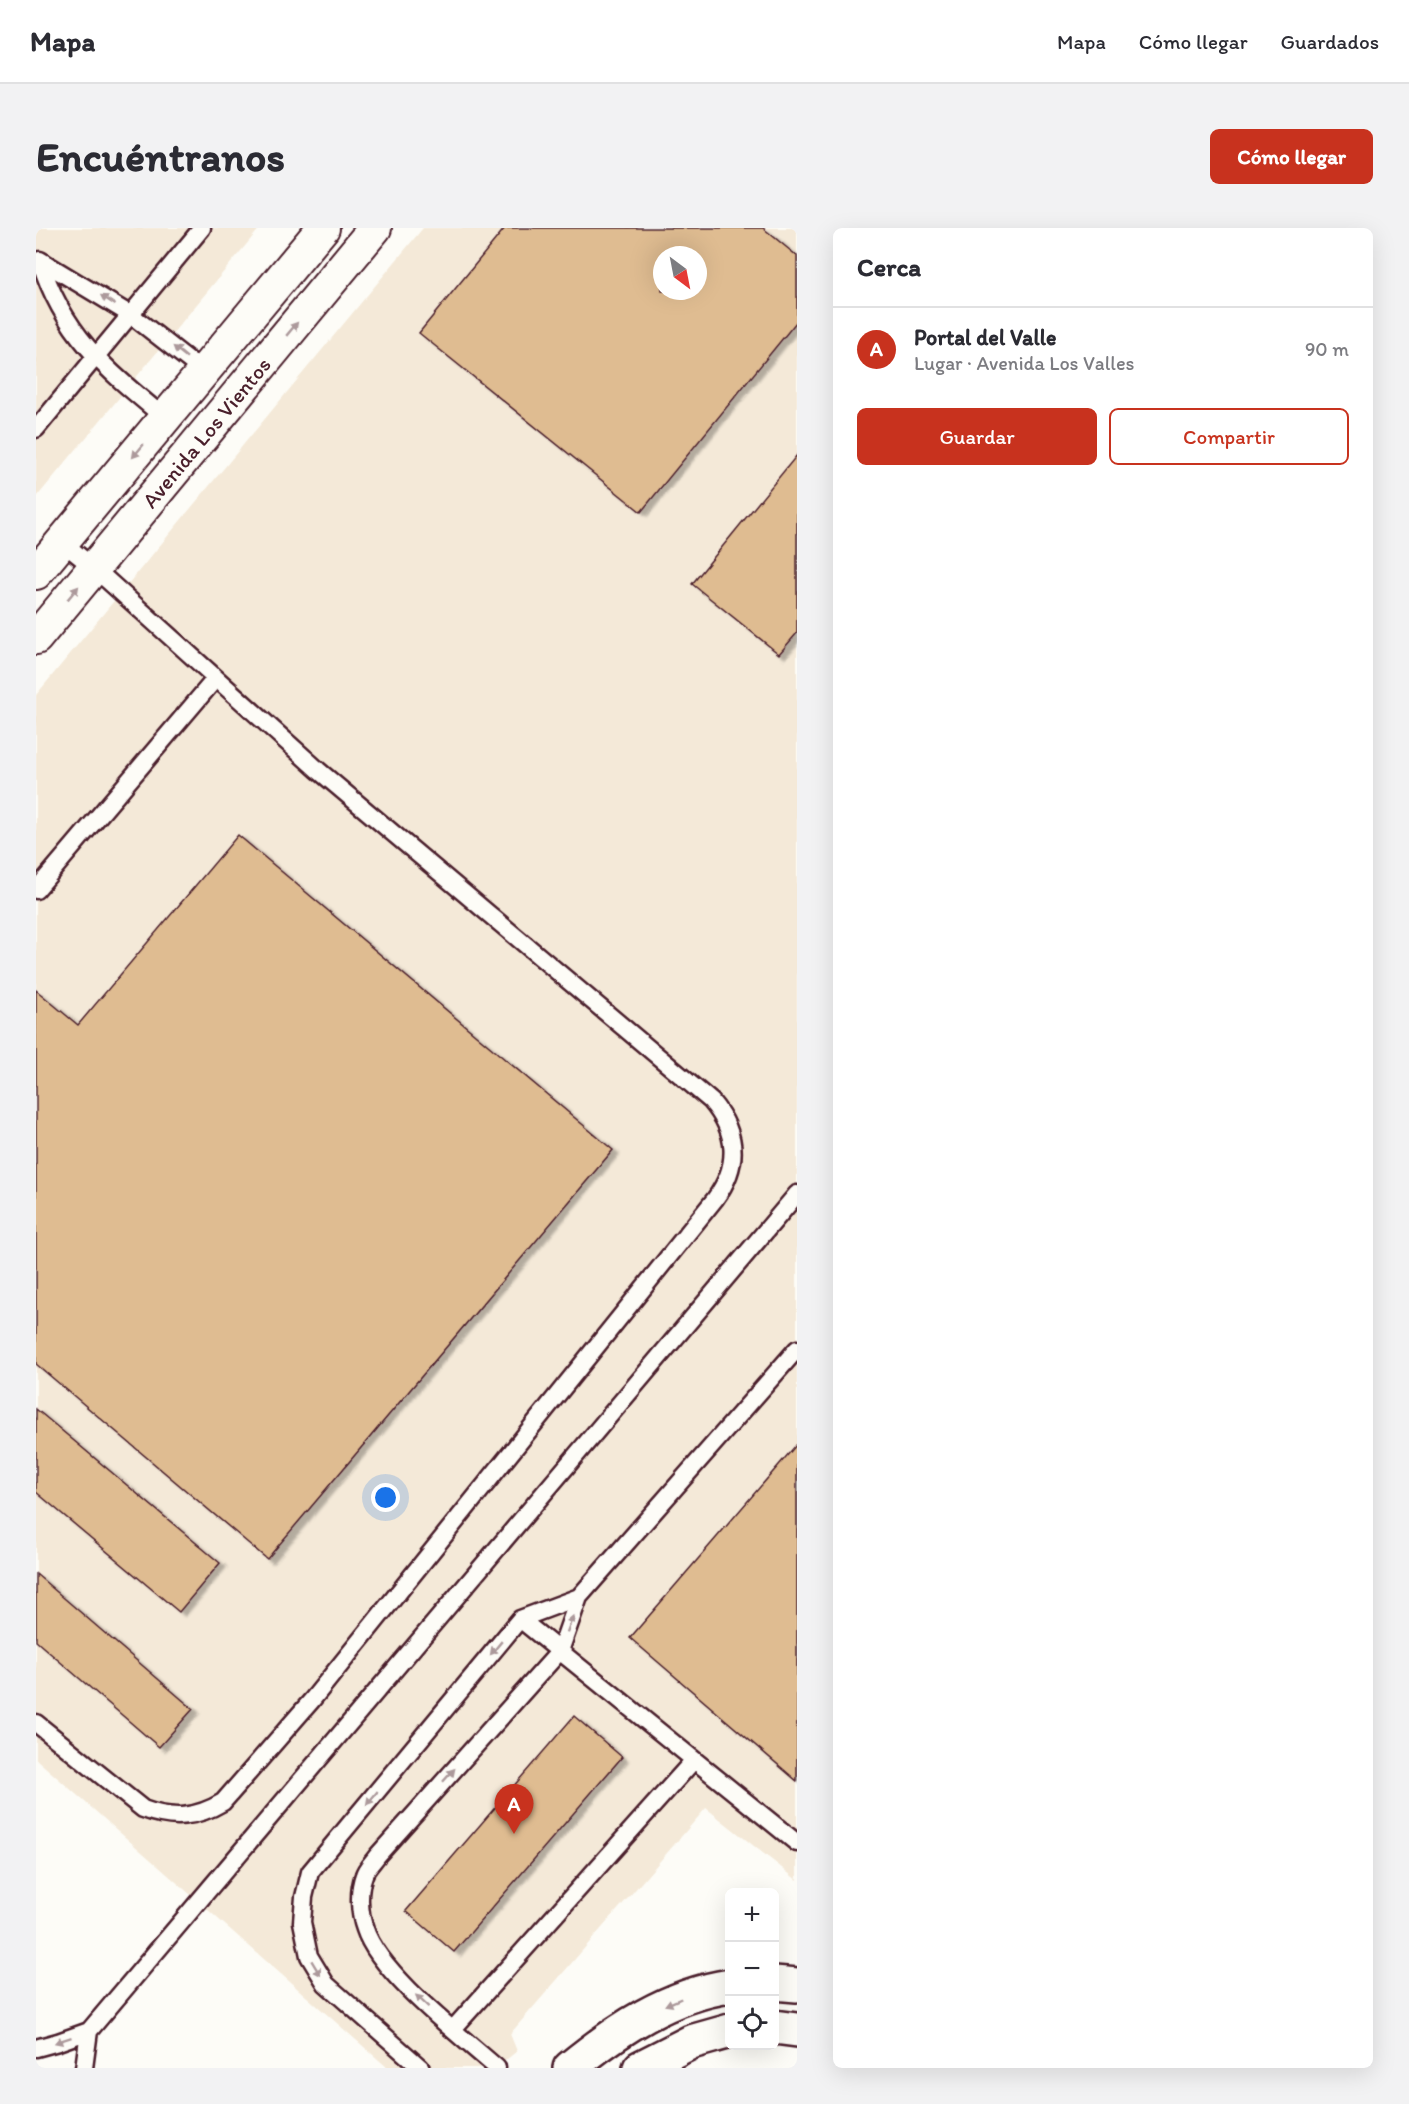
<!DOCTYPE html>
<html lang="es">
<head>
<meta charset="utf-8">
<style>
	:root { --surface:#fff; --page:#f2f2f3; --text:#2b2b33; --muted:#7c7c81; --line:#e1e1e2; --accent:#c8321e }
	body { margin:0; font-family:Itim,sans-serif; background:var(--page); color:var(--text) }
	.controls { position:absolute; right:18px; bottom:18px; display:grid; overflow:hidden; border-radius:9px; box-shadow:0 6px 24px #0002 }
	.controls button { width:54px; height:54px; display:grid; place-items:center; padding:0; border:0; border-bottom:2px solid var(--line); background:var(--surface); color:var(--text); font:30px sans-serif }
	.compass { position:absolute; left:617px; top:18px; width:54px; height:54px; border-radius:50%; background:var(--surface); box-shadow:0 6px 24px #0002; rotate:148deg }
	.you { position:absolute; left:350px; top:1270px; width:21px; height:21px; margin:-15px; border:4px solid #fff; border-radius:50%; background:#1a73e8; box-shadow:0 0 0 9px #1a73e833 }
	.badge { display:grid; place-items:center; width:39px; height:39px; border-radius:50%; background:var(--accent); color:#fff; font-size:20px; font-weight:700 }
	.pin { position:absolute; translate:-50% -50px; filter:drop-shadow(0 2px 3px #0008) }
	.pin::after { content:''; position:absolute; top:32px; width:21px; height:18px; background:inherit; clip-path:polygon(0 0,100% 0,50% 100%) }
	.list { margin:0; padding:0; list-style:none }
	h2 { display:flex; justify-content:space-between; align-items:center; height:78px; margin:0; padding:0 24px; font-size:26px }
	h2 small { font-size:20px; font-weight:400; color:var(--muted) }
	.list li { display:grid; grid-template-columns:39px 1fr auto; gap:18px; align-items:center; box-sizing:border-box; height:84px; padding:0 24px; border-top:2px solid var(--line) }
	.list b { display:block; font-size:22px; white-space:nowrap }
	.list p { margin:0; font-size:20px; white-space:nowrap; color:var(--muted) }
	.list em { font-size:20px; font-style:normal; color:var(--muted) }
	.actions { display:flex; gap:12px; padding:18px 24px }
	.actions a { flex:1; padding:14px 0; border:2px solid var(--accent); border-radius:9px; text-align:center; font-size:21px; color:var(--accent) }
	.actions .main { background:var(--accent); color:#fff }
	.icon { flex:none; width:33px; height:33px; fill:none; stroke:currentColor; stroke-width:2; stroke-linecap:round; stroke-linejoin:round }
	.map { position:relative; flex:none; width:761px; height:1840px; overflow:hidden; border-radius:9px }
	header { display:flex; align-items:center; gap:36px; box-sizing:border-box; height:84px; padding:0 30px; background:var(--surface); border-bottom:2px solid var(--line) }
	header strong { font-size:28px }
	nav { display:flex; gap:33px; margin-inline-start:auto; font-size:21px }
	.intro { display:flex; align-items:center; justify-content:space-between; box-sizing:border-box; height:144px; padding:0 36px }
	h1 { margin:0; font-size:42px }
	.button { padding:15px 27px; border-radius:9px; background:var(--accent); color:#fff; font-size:21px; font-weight:700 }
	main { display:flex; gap:36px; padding:0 36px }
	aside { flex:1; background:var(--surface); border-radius:9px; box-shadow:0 6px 24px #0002 }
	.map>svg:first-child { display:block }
</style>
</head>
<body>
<header>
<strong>Mapa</strong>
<nav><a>Mapa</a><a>Cómo llegar</a><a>Guardados</a></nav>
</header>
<div class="intro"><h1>Encuéntranos</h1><a class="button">Cómo llegar</a></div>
<main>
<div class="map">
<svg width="761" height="1840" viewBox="0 0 761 1840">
	<defs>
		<filter id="shadow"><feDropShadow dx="6" dy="4" stdDeviation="1.5" flood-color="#0004"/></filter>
	</defs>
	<rect width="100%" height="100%" fill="#fdfcf7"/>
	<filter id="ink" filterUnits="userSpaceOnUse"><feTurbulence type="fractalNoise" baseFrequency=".0167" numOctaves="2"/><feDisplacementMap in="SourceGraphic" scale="12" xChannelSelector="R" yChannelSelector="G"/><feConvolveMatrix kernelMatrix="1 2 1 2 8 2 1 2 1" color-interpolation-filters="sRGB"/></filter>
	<g filter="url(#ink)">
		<path fill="#f4e9d8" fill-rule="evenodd" d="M 0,0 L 224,0 L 0,270 Z
			M 387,0 L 761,0 L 761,1652 L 670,1580 L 474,1806 L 481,1823 L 460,1840 L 352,1840 L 0,1531 L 0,467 ZM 626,27 L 662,27 L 662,63 L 626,63 Z"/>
		<path fill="#dfbc91" stroke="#4a1f2b" stroke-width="1.5" fill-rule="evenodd" filter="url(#shadow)" d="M 469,0 L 727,0 L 761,28 L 761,93 L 605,284 L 383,105 ZM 626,27 L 662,27 L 662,63 L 626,63 Z
			M 761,227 L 761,405 L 743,426 L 656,356 Z
			M 202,607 L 577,922 L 231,1331 L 0,1136 L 0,762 L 42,797 Z
			M 0,1181 L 184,1335 L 143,1384 L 0,1264 Z
			M 761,1216 L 761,1553 L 594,1410 Z
			M 0,1346 L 157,1481 L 123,1519 L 0,1413 Z
			M 538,1488 L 586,1529 L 418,1724 L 370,1683 Z"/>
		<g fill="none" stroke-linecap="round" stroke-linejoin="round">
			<defs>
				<path id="lane" d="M 129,190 C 71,142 27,107 4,32 L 95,87 L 168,144
					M 0,201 L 166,0
					M 0,662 L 180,450
					M 484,1391 L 761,1615
					M 0,1495 L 107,1581 C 137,1592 160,1590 187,1574 L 276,1472 L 679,971 C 704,937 702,905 675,873 L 282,542 L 58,340 L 26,314
					M 417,1801 L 658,1532
					M 0,1820 L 22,1814 L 53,1803 L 761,966
					M 48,1840 L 53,1803
					M 385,1840 L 290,1756 L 273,1728 L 266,1694 L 268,1669 L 274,1644 L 484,1391 L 543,1369
					M 461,1840 C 425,1808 343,1745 329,1701 C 323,1685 322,1663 328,1647 C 330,1640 337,1634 341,1628 L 524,1423 L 543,1369 L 761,1121"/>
				<g id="street">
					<path d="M 0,345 L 287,0"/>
					<path id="s1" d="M 0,410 L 339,0"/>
				</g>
				<path id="secondary" d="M 738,1755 L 761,1757
					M 738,1799 L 761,1802
					M 534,1840 C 581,1802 632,1767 694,1758
					M 604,1840 L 655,1814 L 694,1803"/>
			</defs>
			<use href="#lane" stroke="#4a1f2b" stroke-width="21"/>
			<use href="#street" stroke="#4a1f2b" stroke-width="36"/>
			<use href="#secondary" stroke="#4a1f2b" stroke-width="38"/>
			<use href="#lane" stroke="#fdfcf7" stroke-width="16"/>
			<use href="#street" stroke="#fdfcf7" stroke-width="32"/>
			<use href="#secondary" stroke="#fdfcf7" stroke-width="33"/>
		</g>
		<defs><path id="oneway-solid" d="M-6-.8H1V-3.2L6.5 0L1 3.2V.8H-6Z" transform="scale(1.5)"/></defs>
		<g fill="#ac999b">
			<use href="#oneway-solid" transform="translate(72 72) rotate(-147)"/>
			<use href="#oneway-solid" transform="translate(256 101) rotate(-50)"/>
			<use href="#oneway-solid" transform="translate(144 124) rotate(-141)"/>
			<use href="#oneway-solid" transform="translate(102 223) rotate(130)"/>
			<use href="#oneway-solid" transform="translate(37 365) rotate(-50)"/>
			<use href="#oneway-solid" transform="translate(534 1396) rotate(-70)"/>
			<use href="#oneway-solid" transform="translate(460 1420) rotate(130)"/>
			<use href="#oneway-solid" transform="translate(413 1547) rotate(-48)"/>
			<use href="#oneway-solid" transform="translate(336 1570) rotate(130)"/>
			<use href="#oneway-solid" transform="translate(280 1740) rotate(59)"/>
			<use href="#oneway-solid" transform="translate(386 1773) rotate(-137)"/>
			<use href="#oneway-solid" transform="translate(637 1774) rotate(157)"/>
			<use href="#oneway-solid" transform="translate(27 1812) rotate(161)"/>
		</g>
	</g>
	<g text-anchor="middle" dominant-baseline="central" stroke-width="5" stroke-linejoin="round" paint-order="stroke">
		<g font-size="22" fill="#4a1f2b" stroke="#fdfcf7">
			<text stroke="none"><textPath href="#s1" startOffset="267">Avenida Los Vientos</textPath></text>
		</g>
	</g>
</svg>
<div class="controls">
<button>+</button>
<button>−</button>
<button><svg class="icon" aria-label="locate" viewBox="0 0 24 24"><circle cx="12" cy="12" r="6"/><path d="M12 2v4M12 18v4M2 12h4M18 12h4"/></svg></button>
</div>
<svg class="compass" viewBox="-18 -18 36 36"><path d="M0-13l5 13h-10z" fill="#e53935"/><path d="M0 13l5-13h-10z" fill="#7c7c81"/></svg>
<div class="you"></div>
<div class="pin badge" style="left:478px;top:1606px">A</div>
</div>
<aside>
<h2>Cerca<small></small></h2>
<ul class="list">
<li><span class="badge">A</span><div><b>Portal del Valle</b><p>Lugar · Avenida Los Valles</p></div><em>90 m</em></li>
</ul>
<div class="actions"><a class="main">Guardar</a><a>Compartir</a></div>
</aside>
</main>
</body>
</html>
